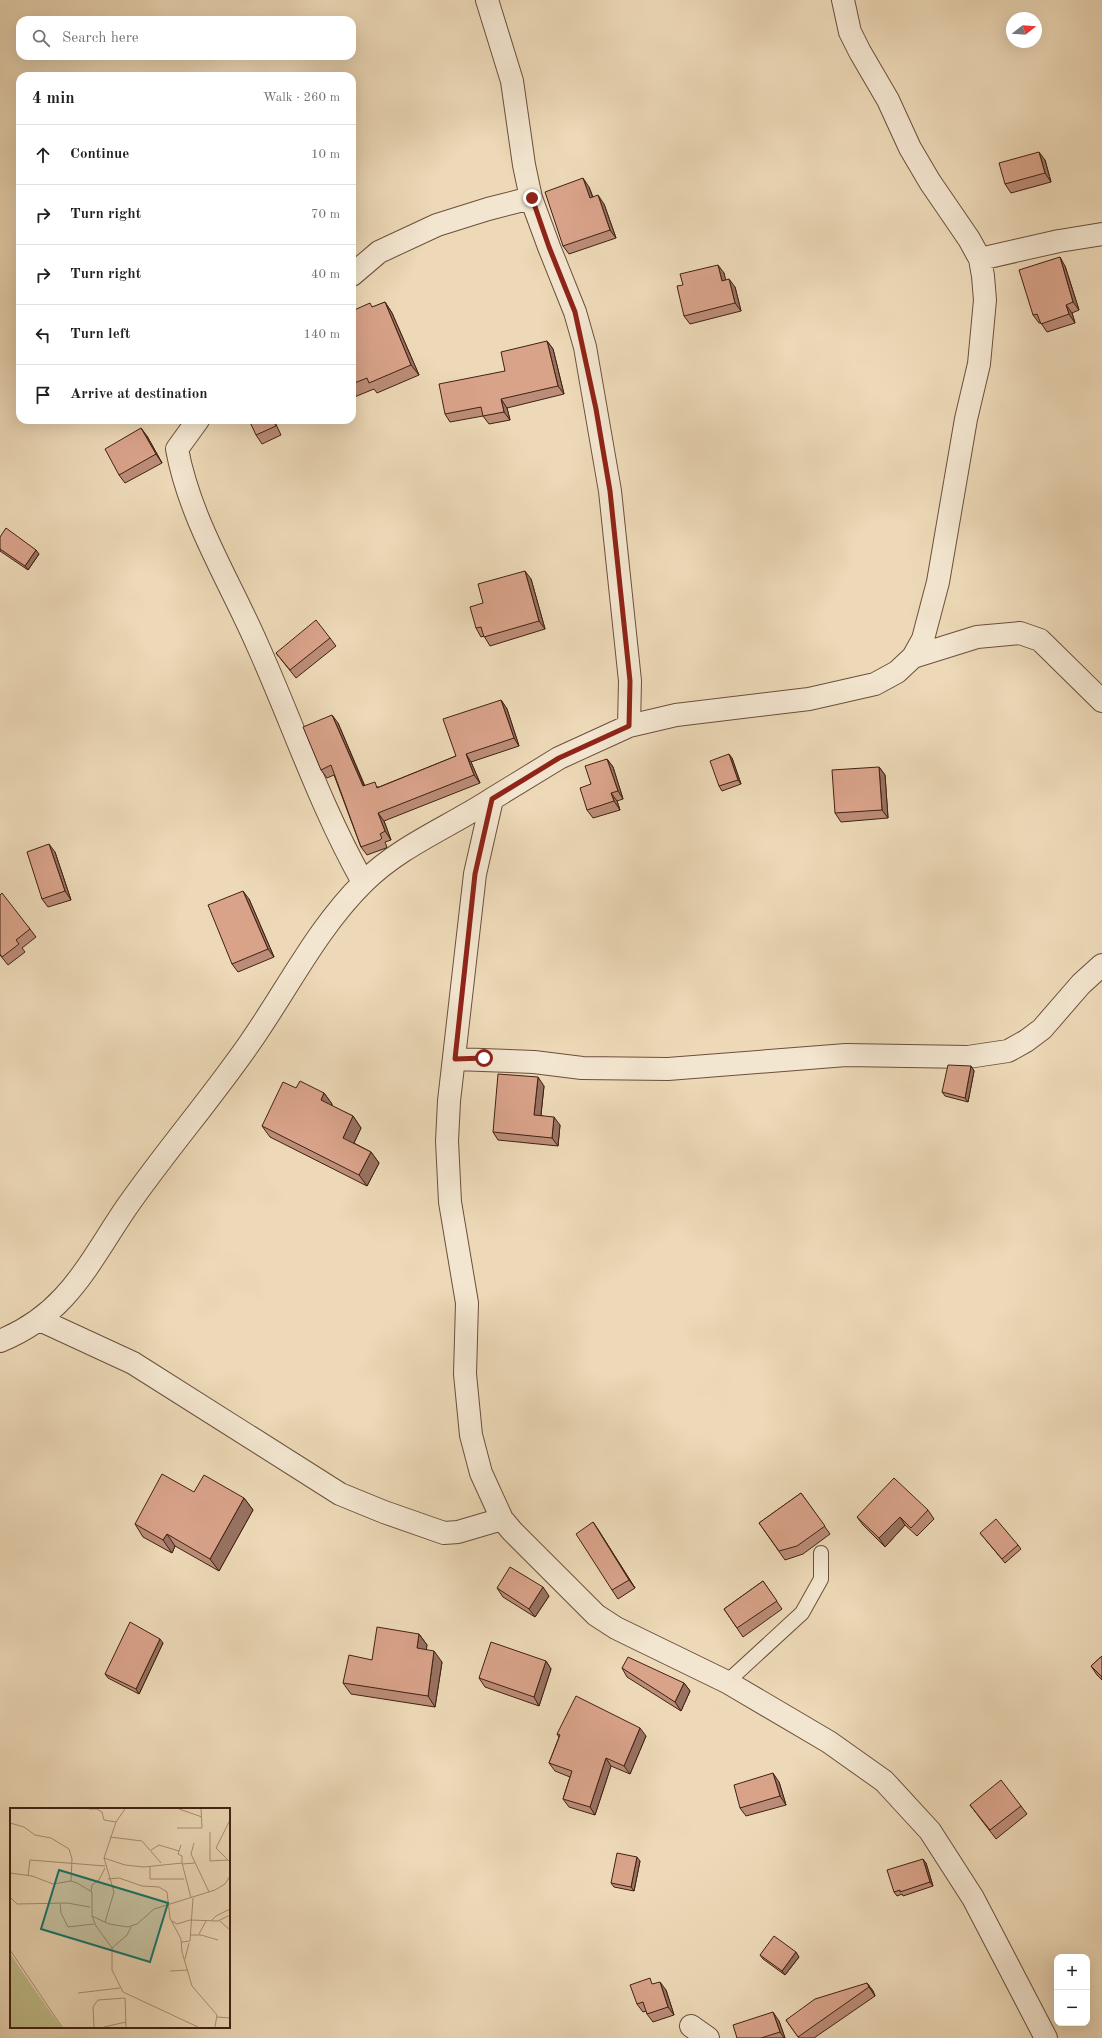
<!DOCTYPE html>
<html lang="en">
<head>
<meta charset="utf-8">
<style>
	:root { --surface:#fff; --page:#f2f2f2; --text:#202124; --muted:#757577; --line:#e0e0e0 }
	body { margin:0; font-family:"Old Standard TT",serif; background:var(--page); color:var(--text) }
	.controls { position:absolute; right:12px; bottom:12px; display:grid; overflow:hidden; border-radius:8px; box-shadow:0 4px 16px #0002 }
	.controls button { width:36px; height:36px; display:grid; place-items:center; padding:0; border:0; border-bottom:1px solid var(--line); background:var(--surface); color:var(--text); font:20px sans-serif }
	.compass { position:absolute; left:1006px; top:12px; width:36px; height:36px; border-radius:50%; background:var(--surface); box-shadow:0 4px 16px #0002; rotate:73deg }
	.stop { position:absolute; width:12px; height:12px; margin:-9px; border:3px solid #8f2418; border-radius:50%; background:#fff }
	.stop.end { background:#8f2418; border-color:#fff; box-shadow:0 1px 4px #0008 }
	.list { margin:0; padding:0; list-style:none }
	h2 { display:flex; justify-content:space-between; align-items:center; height:52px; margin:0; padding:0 16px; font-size:17px }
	h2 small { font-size:13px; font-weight:400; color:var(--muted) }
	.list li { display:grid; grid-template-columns:26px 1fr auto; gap:12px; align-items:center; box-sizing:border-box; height:60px; padding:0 16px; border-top:1px solid var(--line) }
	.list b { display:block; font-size:15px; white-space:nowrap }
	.list em { font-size:13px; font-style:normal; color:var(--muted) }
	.icon { flex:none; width:22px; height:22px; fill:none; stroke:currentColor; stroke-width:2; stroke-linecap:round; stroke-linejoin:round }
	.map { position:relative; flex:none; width:1102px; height:2038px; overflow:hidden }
	.search { position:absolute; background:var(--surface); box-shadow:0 4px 16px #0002; left:16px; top:16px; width:340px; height:44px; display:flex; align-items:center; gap:10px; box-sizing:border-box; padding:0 14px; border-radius:12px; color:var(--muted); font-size:15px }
	.panel { position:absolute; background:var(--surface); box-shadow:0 4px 16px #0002; left:16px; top:72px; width:340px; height:352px; border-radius:12px }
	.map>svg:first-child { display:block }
</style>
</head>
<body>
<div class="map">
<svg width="1102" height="2038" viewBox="0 0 1102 2038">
	<rect width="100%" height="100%" fill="#edd9b7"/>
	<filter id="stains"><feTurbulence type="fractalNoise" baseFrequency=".005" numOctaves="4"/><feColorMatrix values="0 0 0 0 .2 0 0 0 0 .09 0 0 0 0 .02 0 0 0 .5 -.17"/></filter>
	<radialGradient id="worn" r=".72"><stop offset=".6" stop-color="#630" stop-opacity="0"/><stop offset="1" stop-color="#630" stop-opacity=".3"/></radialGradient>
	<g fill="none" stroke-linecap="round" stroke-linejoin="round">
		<defs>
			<path id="lane" d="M 727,1682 L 802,1613 L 821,1579 L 821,1553"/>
			<path id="street" d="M 487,0 L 512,81 L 524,165 L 531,198 L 549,247 L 575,312 L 585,347 L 610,491 L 630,681 L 629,726
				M 843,0 L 850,32 L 860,52 L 888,100 L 910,148 L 930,182 L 969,239 L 980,259 L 983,276 L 985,300 L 979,364 L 966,419 L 938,582 L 923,639 L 913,657 L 897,672 L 875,684 L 809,699 L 676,715 L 629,726 L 559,758 L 492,799 L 475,874 L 449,1101 L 447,1141 L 450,1202 L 467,1303 L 465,1374 L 471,1435 L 481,1473 L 502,1519 L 512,1531 L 596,1615 L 616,1628 L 727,1682 L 829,1742 L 884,1781 L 930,1831 L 973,1898 L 1046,2038
				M 980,259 L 1059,241 L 1102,234
				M 352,275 L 379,252 L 437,225 L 488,209 L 531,198
				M 198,420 L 177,449 C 190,519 229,580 257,644 C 293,724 320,806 363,882
				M 913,657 L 977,637 L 1020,633 L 1040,640 L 1102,701
				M 455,1059 L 534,1062 L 582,1068 L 668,1069 L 846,1055 L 968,1057 L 1008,1051 L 1026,1041 L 1042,1029 L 1081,984 L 1102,965
				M 40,1320 L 133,1363 L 340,1494 L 384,1512 L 444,1533 L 458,1532 L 502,1519
				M 0,1341 C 67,1314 88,1264 126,1208 C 165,1152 210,1100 249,1044 C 287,990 317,928 364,882 C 400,846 449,827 492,799
				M 691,2026 L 708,2038"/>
		</defs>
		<use href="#lane" stroke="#6c4f3c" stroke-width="16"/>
		<use href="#street" stroke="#6c4f3c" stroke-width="24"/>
		<use href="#lane" stroke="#f3e6d0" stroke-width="14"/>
		<use href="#street" stroke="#f3e6d0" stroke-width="22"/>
	</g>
	<path fill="#bb8c77" stroke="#412113" d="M 1045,160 L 1051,182 L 1011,193 L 1005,184 Z
		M 589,187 L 593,197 L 604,204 L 616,238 L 569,254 L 563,246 Z
		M 1065,266 L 1079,310 L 1072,313 L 1075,323 L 1047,332 L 1041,323 L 1039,323 L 1033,315 Z
		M 724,273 L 725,280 L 735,287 L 741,311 L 690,324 L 684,316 Z
		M 385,302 L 392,313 L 419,375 L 377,393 L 374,389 L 352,398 L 352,311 L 373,307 Z
		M 547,341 L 553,349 L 564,394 L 507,408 L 510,420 L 489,424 L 483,416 L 450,422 L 445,414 Z
		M 274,420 L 281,435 L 262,444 L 256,435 Z
		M 147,436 L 162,463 L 125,483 L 119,475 Z
		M 0,537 L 39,554 L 28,570 L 0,551 Z
		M 531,579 L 545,629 L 490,646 L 484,636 L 481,637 L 476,628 L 483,603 Z
		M 330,638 L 336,646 L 296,678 L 276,653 Z
		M 501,700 L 507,709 L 519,746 L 471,762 L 480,783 L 384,821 L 391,840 L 385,842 L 387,847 L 386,848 L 367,855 L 361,847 L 334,775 L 327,778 L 321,770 L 338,723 L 365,786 L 379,787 L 456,756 Z
		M 732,758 L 741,784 L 722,791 L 719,786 Z
		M 607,759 L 613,767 L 623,799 L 617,801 L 620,810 L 593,818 L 587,810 L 591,784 Z
		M 879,767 L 885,775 L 888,818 L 841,822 L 835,813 Z
		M 55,852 L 71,900 L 48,907 L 42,899 Z
		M 0,895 L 30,929 L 36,937 L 22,948 L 25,952 L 8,965 L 0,955 Z
		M 249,899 L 274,957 L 238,972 L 232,964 Z
		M 971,1066 L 974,1071 L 968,1102 L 945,1096 L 942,1092 Z
		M 544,1086 L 541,1115 L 560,1125 L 558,1146 L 498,1140 L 493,1132 Z
		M 296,1088 L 324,1093 L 332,1104 L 332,1106 L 353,1116 L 361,1128 L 354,1143 L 371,1152 L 379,1163 L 367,1186 L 270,1137 L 262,1126 Z
		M 801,1493 L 830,1534 L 803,1554 L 785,1560 L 759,1523 Z
		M 244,1498 L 253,1510 L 219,1571 L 175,1546 L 172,1553 L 143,1537 L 135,1524 Z
		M 928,1510 L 934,1519 L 917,1536 L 905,1525 L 885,1547 L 863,1525 L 857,1517 Z
		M 593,1522 L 599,1531 L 635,1588 L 618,1599 L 612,1590 Z
		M 980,1533 L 1018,1545 L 1021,1549 L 1005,1563 Z
		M 763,1581 L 782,1609 L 743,1637 L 724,1609 Z
		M 497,1588 L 549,1596 L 535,1617 L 503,1597 Z
		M 419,1634 L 427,1645 L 426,1649 L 442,1662 L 435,1707 L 351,1694 L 343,1683 L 372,1660 Z
		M 163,1643 L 139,1694 L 108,1678 L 105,1674 Z
		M 1102,1656 L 1102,1680 L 1097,1675 L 1091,1666 Z
		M 546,1661 L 551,1669 L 539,1706 L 485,1687 L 479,1678 Z
		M 622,1668 L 684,1683 L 690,1691 L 681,1711 L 627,1677 Z
		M 557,1734 L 646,1736 L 630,1774 L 611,1766 L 595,1815 L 569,1807 L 563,1799 L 570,1777 L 555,1771 L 549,1763 L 559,1737 Z
		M 779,1782 L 786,1805 L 746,1816 L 740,1808 Z
		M 970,1805 L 1021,1806 L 1027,1814 L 996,1839 Z
		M 640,1861 L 634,1891 L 614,1887 L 611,1883 Z
		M 926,1863 L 933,1886 L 903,1896 L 902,1894 L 897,1896 L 894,1892 Z
		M 760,1955 L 799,1957 L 785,1975 L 763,1959 Z
		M 867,1983 L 873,1991 L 875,1996 L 814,2038 L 799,2038 L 786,2020 Z
		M 654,1984 L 666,1990 L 674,2015 L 653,2022 L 647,2014 L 646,2011 L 643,2012 L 637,2004 Z
		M 779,2021 L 785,2038 L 737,2038 Z"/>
	<path fill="#987261" stroke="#412113" d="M 1039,152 L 1045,160 L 1051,182 L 1045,173 Z
		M 583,178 L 589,187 L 596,207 L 590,198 Z
		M 598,195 L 604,204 L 616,238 L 610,230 Z
		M 1060,257 L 1065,266 L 1079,310 L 1073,302 Z
		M 718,265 L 724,273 L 728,289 L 722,281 Z
		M 729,279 L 735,287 L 741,311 L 735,303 Z
		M 385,302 L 392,313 L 419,375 L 411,365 Z
		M 1066,305 L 1072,313 L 1075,323 L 1069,314 Z
		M 547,341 L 553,349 L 564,394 L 558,386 Z
		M 501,399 L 507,408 L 510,420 L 504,412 Z
		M 141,428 L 147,436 L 162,463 L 156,454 Z
		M 36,550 L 39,554 L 28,570 L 25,566 Z
		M 525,571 L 531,579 L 545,629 L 539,621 Z
		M 501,700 L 507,709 L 519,746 L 514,738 Z
		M 332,715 L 338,723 L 368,795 L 363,786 Z
		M 466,754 L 471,762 L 480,783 L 474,775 Z
		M 729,754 L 732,758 L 741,784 L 738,780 Z
		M 607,759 L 613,767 L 623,799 L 618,791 Z
		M 879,767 L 885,775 L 888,818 L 882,810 Z
		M 611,793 L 617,801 L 620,810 L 614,801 Z
		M 378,813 L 384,821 L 391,840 L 385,831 Z
		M 49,844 L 55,852 L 71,900 L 65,891 Z
		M 243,891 L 249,899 L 274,957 L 268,949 Z
		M 971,1066 L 974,1071 L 968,1102 L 965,1098 Z
		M 538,1077 L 544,1086 L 540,1123 L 534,1115 Z
		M 324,1093 L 332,1104 L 329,1112 L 321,1100 Z
		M 353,1116 L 361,1128 L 351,1149 L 343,1138 Z
		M 554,1117 L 560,1125 L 558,1146 L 552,1138 Z
		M 371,1152 L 379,1163 L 367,1186 L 359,1175 Z
		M 244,1498 L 253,1510 L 219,1571 L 210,1559 Z
		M 900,1517 L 905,1525 L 885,1547 L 879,1538 Z
		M 593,1522 L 599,1531 L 635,1588 L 629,1580 Z
		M 167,1534 L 175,1546 L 172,1553 L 163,1540 Z
		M 543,1587 L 549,1596 L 535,1617 L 529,1609 Z
		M 419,1634 L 427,1645 L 425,1659 L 417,1648 Z
		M 160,1639 L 163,1643 L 139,1694 L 136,1689 Z
		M 434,1651 L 442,1662 L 435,1707 L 428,1696 Z
		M 546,1661 L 551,1669 L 539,1706 L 534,1697 Z
		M 684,1683 L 690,1691 L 681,1711 L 675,1702 Z
		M 640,1728 L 646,1736 L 630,1774 L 624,1766 Z
		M 606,1758 L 611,1766 L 595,1815 L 590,1807 Z
		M 773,1773 L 779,1782 L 786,1805 L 780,1796 Z
		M 637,1857 L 640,1861 L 634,1891 L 631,1887 Z
		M 923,1859 L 926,1863 L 933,1886 L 930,1882 Z
		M 796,1952 L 799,1957 L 785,1975 L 782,1971 Z
		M 660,1982 L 666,1990 L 674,2015 L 668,2007 Z
		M 867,1983 L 873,1991 L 875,1996 L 869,1987 Z
		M 773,2012 L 779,2021 L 785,2038 L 784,2038 L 780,2032 Z"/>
	<path fill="#d9a38a" stroke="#412113" d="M 1039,152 L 1045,173 L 1005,184 L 999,163 Z
		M 583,178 L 590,198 L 598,195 L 610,230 L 563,246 L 545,192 Z
		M 1060,257 L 1073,302 L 1066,305 L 1069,314 L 1041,324 L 1037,314 L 1033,315 L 1019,270 Z
		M 718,265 L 722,281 L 729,279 L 735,303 L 684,316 L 677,286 L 683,285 L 680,274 Z
		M 385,302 L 411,365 L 369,383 L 367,378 L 352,384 L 352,311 L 370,303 L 372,307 Z
		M 547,341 L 558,386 L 501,399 L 504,412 L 483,416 L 481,407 L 445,414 L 439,384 L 505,371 L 501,352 Z
		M 249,420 L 273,420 L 276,426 L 256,435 Z
		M 141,428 L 156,454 L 119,475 L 105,449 Z
		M 6,528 L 36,550 L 25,566 L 0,549 L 0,537 Z
		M 525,571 L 539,621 L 484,637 L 481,627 L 476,628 L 470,607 L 483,603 L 478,584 Z
		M 316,620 L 330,638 L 290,670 L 276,653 Z
		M 501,700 L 514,738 L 466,754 L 474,775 L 378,813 L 385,831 L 380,834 L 382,838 L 380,840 L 361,847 L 331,765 L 321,770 L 303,727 L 332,715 L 363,786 L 375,782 L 377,788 L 456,756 L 443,719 Z
		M 729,754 L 738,780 L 719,786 L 710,761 Z
		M 607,759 L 618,791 L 611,793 L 614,801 L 587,810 L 580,788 L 591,784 L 585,766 Z
		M 879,767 L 882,810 L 835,813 L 832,770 Z
		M 49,844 L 65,891 L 42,899 L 27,852 Z
		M 243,891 L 268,949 L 232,964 L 208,905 Z
		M 2,893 L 30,929 L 16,940 L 19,944 L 2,957 L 0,954 L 0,895 Z
		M 948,1065 L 971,1066 L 965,1098 L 942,1092 Z
		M 498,1074 L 538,1077 L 534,1115 L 554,1117 L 552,1138 L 493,1132 Z
		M 300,1081 L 324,1093 L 321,1100 L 353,1116 L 343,1138 L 371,1152 L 359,1175 L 262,1126 L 283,1082 L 296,1088 Z
		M 162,1474 L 194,1492 L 204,1475 L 244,1498 L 210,1559 L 167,1534 L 163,1540 L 135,1524 Z
		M 894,1478 L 928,1510 L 911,1528 L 900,1517 L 879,1538 L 857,1517 Z
		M 801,1493 L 825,1526 L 797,1546 L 779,1551 L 759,1523 Z
		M 996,1519 L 1018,1545 L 1002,1559 L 980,1533 Z
		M 593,1522 L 629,1580 L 612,1590 L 576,1534 Z
		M 510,1567 L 543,1587 L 529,1609 L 497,1588 Z
		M 763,1581 L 777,1601 L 737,1628 L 724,1609 Z
		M 130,1622 L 160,1639 L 136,1689 L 105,1674 Z
		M 377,1627 L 419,1634 L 417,1648 L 434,1651 L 428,1696 L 343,1683 L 349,1655 L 372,1660 Z
		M 491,1642 L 546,1661 L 534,1697 L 479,1678 Z
		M 1102,1656 L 1102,1677 L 1091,1666 Z
		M 628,1657 L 684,1683 L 675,1702 L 622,1668 Z
		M 576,1696 L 640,1728 L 624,1766 L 606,1758 L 590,1807 L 563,1799 L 572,1771 L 549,1763 L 560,1735 L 557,1734 Z
		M 773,1773 L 780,1796 L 740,1808 L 734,1785 Z
		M 1001,1780 L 1021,1806 L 990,1830 L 970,1805 Z
		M 617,1853 L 637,1857 L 631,1887 L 611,1883 Z
		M 923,1859 L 930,1882 L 900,1892 L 900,1890 L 894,1892 L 887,1870 Z
		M 774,1936 L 796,1952 L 782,1971 L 760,1955 Z
		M 650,1978 L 652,1984 L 660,1982 L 668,2007 L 647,2014 L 643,2002 L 637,2004 L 630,1985 Z
		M 867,1983 L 869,1987 L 798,2037 L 786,2020 L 815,1999 Z
		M 773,2012 L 780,2032 L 761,2038 L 737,2038 L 733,2025 Z"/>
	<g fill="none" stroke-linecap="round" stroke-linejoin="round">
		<path stroke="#8f2418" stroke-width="5" d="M 484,1058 L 455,1059 L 475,874 L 492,799 L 559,758 L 629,726 L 630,681 L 610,491 L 596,409 L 575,312 L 549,247 L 532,198"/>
	</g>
	<g transform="translate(10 1808)">
		<rect width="220" height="220" fill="#edd9b7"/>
		<path d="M 0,145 L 22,178 L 51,219 L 0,219 Z" fill="#c0bd89"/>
		<path fill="none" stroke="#a88f75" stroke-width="1" d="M 79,1 L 87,1 L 92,4 L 94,12 L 106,14M 169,1 L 192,9M 220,12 L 206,40 L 220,54M 0,15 L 14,19 L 25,27 L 41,30 L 59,41 L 62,51 L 61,73M 167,20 L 192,20 L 191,1M 200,24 L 200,53 L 218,52M 100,29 L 132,33 L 151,55M 184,35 L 181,46 L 199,84M 171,37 L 168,46 L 172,48 L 172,55M 141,42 L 149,37 L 169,43M 94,50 L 115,57 L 134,59 L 172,55 L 181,90M 172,56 L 185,55M 140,59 L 140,71 L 174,71M 0,65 L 22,68 L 43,76 L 61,73 L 67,75 L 82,84 L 82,108 L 99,116 L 118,119 L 127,116 L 144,101 L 205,82 L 215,76 L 220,68M 18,68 L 20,52 L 95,58M 98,71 L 109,70 L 132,78 L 149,79 L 157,84 L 160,110 L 171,131 L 172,144 L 182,178 L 207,207 L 205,219M 81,83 L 82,77 L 89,72 L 95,60M 0,89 L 7,96 L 57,95 L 80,99M 50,96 L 51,105 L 58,119 L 84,116M 82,108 L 86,118 L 102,140 L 102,162 L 113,184 L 188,219M 180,112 L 208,113 L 220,107M 162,113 L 167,116 L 180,112M 201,113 L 206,108 L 220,101M 210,113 L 220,122M 95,114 L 104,84 L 94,50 L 106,14 L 115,1M 189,126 L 196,113M 180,127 L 191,127 L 208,132M 172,134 L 180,133 L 183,90M 102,140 L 117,127 L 121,119M 0,142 L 52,219M 175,151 L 179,135M 160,163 L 178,162M 68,185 L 110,180M 115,190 L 116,219M 207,209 L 220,210M 84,219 L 83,199 L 88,192 L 115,190M 94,219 L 116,214"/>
		<path fill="#0f766e" fill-opacity="0.15" stroke="#0f766e" stroke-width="2" d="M 49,62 L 158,95 L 140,154 L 31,121 Z"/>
		<rect width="220" height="220" fill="none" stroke="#412113" stroke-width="2"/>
	</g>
	<rect width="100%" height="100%" filter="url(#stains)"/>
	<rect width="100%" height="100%" fill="url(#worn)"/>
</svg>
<div class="controls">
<button>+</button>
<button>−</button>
</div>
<svg class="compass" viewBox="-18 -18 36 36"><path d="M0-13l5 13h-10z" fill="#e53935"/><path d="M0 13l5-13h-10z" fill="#757577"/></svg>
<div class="stop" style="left:484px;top:1058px"></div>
<div class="stop end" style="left:532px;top:198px"></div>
<div class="search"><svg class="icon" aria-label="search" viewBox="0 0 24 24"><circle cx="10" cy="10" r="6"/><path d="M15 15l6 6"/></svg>Search here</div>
<section class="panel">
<h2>4 min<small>Walk · 260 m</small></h2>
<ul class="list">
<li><svg class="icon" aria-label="ahead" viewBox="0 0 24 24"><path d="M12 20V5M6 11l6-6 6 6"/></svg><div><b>Continue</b></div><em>10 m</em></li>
<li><svg class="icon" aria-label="right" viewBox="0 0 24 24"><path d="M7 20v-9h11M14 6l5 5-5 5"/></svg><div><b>Turn right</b></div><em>70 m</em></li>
<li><svg class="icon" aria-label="right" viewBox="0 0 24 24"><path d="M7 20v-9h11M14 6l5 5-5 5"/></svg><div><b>Turn right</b></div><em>40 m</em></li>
<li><svg class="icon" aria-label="left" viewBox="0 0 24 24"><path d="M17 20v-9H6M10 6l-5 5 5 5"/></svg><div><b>Turn left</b></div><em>140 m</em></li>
<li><svg class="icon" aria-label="arrive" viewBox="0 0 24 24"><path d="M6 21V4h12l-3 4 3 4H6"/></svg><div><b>Arrive at destination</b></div></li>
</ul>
</section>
</div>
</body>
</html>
